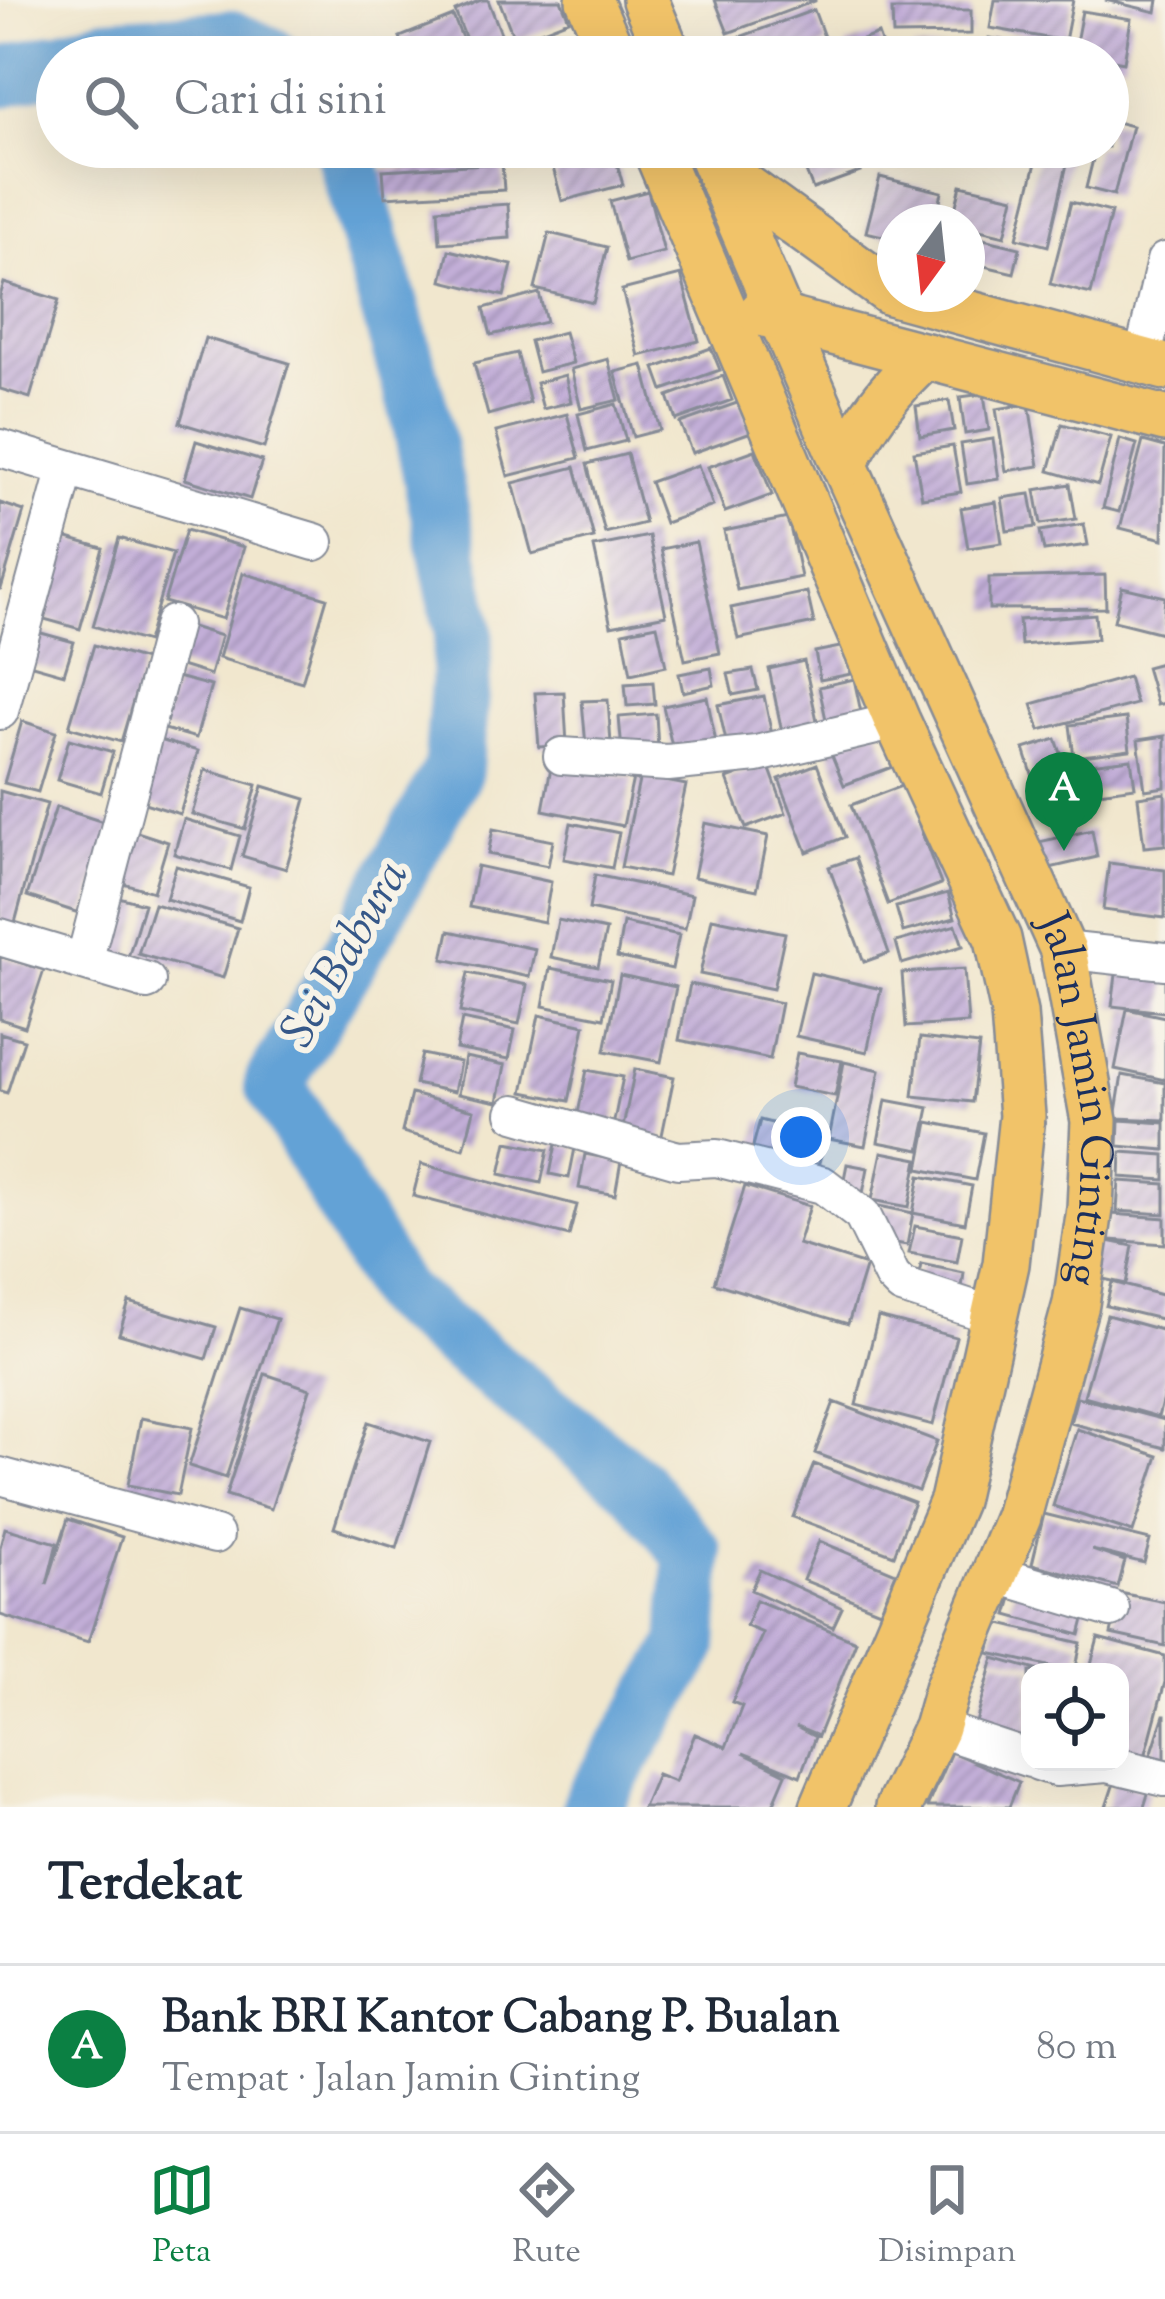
<!DOCTYPE html>
<html lang="id">
<head>
<meta charset="utf-8">
<style>
	:root { --surface:#fff; --page:#f6f6f7; --text:#1f2937; --muted:#747a83; --line:#e0e1e3; --accent:#0b8043 }
	body { margin:0; font-family:"Sorts Mill Goudy",serif; background:var(--page); color:var(--text) }
	.controls { position:absolute; right:36px; bottom:36px; display:grid; overflow:hidden; border-radius:24px; box-shadow:0 12px 48px #0002 }
	.controls button { width:108px; height:108px; display:grid; place-items:center; padding:0; border:0; border-bottom:3px solid var(--line); background:var(--surface); color:var(--text); font:60px sans-serif }
	.compass { position:absolute; left:877px; top:204px; width:108px; height:108px; border-radius:50%; background:var(--surface); box-shadow:0 12px 48px #0002; rotate:195deg }
	.you { position:absolute; left:801px; top:1137px; width:42px; height:42px; margin:-30px; border:9px solid #fff; border-radius:50%; background:#1a73e8; box-shadow:0 0 0 18px #1a73e833 }
	.badge { display:grid; place-items:center; width:78px; height:78px; border-radius:50%; background:var(--accent); color:#fff; font-size:39px; font-weight:700 }
	.pin { position:absolute; translate:-50% -99px; filter:drop-shadow(0 3px 6px #0008) }
	.pin::after { content:''; position:absolute; top:63px; width:42px; height:36px; background:inherit; clip-path:polygon(0 0,100% 0,50% 100%) }
	.list { margin:0; padding:0; list-style:none }
	h2 { display:flex; justify-content:space-between; align-items:center; height:156px; margin:0; padding:0 48px; font-size:51px }
	h2 small { font-size:39px; font-weight:400; color:var(--muted) }
	.list li { display:grid; grid-template-columns:78px 1fr auto; gap:36px; align-items:center; box-sizing:border-box; height:168px; padding:0 48px; border-top:3px solid var(--line) }
	.list b { display:block; font-size:45px; white-space:nowrap }
	.list p { margin:0; font-size:39px; white-space:nowrap; color:var(--muted) }
	.list em { font-size:39px; font-style:normal; color:var(--muted) }
	.icon { flex:none; width:66px; height:66px; fill:none; stroke:currentColor; stroke-width:2; stroke-linecap:round; stroke-linejoin:round }
	.map { position:relative; flex:none; width:1165px; height:1807px; overflow:hidden }
	.search { position:absolute; background:var(--surface); box-shadow:0 12px 48px #0002; left:36px; right:36px; top:36px; height:132px; display:flex; align-items:center; gap:30px; box-sizing:border-box; padding:0 42px; border-radius:66px; color:var(--muted); font-size:45px }
	.sheet { height:324px; background:var(--surface) }
	nav { display:flex; justify-content:space-around; align-items:center; box-sizing:border-box; height:168px; border-top:3px solid var(--line); background:var(--surface); font-size:33px; color:var(--muted) }
	nav a { display:grid; justify-items:center; gap:6px }
	nav .on { color:var(--accent) }
	.map>svg:first-child { display:block }
</style>
</head>
<body>
<div class="map">
<svg width="1165" height="1807" viewBox="0 0 1165 1807">
	<defs>
		<pattern id="building-hatch" width="6" height="6" patternUnits="userSpaceOnUse" patternTransform="scale(3)"><rect width="6" height="6" fill="#c3afd8"/><path d="M-1 1l2-2M0 6l6-6M5 7l2-2" fill="none" stroke="#9e8fb2"/></pattern>
	</defs>
	<rect width="100%" height="100%" fill="#f7f3e8"/>
	<filter id="ink" filterUnits="userSpaceOnUse"><feTurbulence type="fractalNoise" baseFrequency=".00833" numOctaves="2"/><feDisplacementMap in="SourceGraphic" scale="24" xChannelSelector="R" yChannelSelector="G"/><feConvolveMatrix kernelMatrix="1 2 1 2 8 2 1 2 1" color-interpolation-filters="sRGB"/></filter>
	<filter id="wash" filterUnits="userSpaceOnUse"><feTurbulence type="fractalNoise" baseFrequency=".004" numOctaves="4" result="noise"/><feDisplacementMap in="SourceGraphic" scale="48" xChannelSelector="R" yChannelSelector="G"/><feGaussianBlur stdDeviation="2.7" result="paint"/><feColorMatrix in="noise" values="0 0 0 0 0 0 0 0 0 0 0 0 0 0 0 0 0 1.4 0 .05"/><feComposite in="paint" operator="in"/></filter>
	<g filter="url(#wash)">
		<rect width="100%" height="100%" fill="#f1e7ce"/>
		<g fill="none" stroke-linecap="round" stroke-linejoin="round">
			<path stroke="#64a2d6" stroke-width="60" d="M 73,57 L 106,48 L 230,40 L 271,57
				M 0,78 L 57,62
				M 344,147 L 420,414 L 464,633 L 453,770 L 369,924 L 274,1083 L 396,1293 L 636,1485 L 693,1554 L 688,1646 L 591,1807"/>
		</g>
		<g id="blocks">
			<path fill="url(#building-hatch)" d="M 481,0 L 488,0 L 507,49 L 486,57 L 473,57 L 455,11 Z
				M 499,0 L 561,0 L 569,20 L 515,41 Z
				M 715,0 L 815,0 L 815,1 L 728,33 Z
				M 995,0 L 1073,0 L 1065,41 L 990,28 Z
				M 1105,0 L 1158,0 L 1156,12 Z
				M 814,10 L 827,45 L 794,57 L 748,57 L 740,37 Z
				M 892,10 L 971,10 L 971,34 L 893,35 Z
				M 1082,11 L 1131,19 L 1124,62 L 1074,53 Z
				M 453,16 L 470,57 L 408,57 L 400,37 Z
				M 878,34 L 886,57 L 850,57 L 846,46 Z
				M 989,38 L 1039,46 L 1037,57 L 986,57 Z
				M 913,49 L 974,49 L 974,57 L 913,57 Z
				M 1108,120 L 1132,126 L 1114,195 L 1086,188 L 1096,147 L 1108,147 Z
				M 788,147 L 848,147 L 848,148 L 796,167 Z
				M 877,147 L 948,147 L 949,154 L 880,163 Z
				M 1040,147 L 1071,147 L 1048,246 L 1017,238 Z
				M 613,149 L 623,185 L 562,201 L 552,164 Z
				M 852,152 L 860,172 L 813,189 L 805,169 Z
				M 502,163 L 504,190 L 385,197 L 383,170 Z
				M 880,177 L 942,192 L 935,222 L 895,222 L 895,239 L 866,232 Z
				M 961,185 L 1014,197 L 1005,236 L 967,227 L 967,222 L 952,222 Z
				M 648,191 L 664,252 L 626,262 L 610,201 Z
				M 1071,202 L 1111,212 L 1091,294 L 1050,284 Z
				M 508,204 L 510,238 L 440,243 L 438,209 Z
				M 549,233 L 607,247 L 593,303 L 535,289 Z
				M 967,235 L 1020,248 L 1014,273 L 967,262 Z
				M 449,250 L 512,265 L 504,296 L 442,281 Z
				M 681,275 L 699,341 L 639,356 L 622,290 Z
				M 4,283 L 59,300 L 30,398 L 0,389 L 0,296 Z
				M 539,293 L 546,322 L 491,335 L 484,308 Z
				M 564,332 L 573,363 L 538,372 L 530,341 Z
				M 205,338 L 289,363 L 264,448 L 180,423 Z
				M 711,348 L 720,370 L 663,390 L 655,368 Z
				M 517,353 L 530,403 L 488,415 L 474,363 Z
				M 608,359 L 619,400 L 581,409 L 571,369 Z
				M 643,365 L 660,430 L 633,437 L 615,372 Z
				M 565,375 L 571,402 L 543,409 L 536,383 Z
				M 723,376 L 732,400 L 676,420 L 668,396 Z
				M 984,394 L 989,430 L 965,434 L 960,397 Z
				M 949,400 L 954,430 L 920,436 L 916,406 Z
				M 740,402 L 751,432 L 692,453 L 680,423 Z
				M 616,404 L 626,441 L 587,451 L 578,414 Z
				M 1029,404 L 1039,466 L 1006,471 L 996,409 Z
				M 567,414 L 579,458 L 508,476 L 496,432 Z
				M 1062,424 L 1111,437 L 1098,485 L 1049,471 Z
				M 993,439 L 999,479 L 967,484 L 961,444 Z
				M 1120,439 L 1137,444 L 1119,512 L 1103,508 Z
				M 196,441 L 262,461 L 250,499 L 185,479 Z
				M 1143,441 L 1165,447 L 1163,539 L 1120,528 Z
				M 953,446 L 961,492 L 922,498 L 914,452 Z
				M 755,450 L 772,495 L 725,512 L 708,467 Z
				M 627,454 L 645,523 L 605,533 L 587,464 Z
				M 698,465 L 713,506 L 665,523 L 650,482 Z
				M 575,467 L 594,538 L 532,554 L 513,483 Z
				M 1070,484 L 1076,519 L 1041,524 L 1035,490 Z
				M 1030,494 L 1036,527 L 1007,531 L 1002,498 Z
				M 996,502 L 1002,543 L 968,548 L 961,508 Z
				M 0,503 L 24,511 L 1,589 L 0,589 Z
				M 788,518 L 801,577 L 737,590 L 724,531 Z
				M 1084,524 L 1088,545 L 1044,551 L 1040,531 Z
				M 186,530 L 244,547 L 223,619 L 164,602 Z
				M 60,536 L 103,548 L 80,629 L 37,617 Z
				M 649,536 L 666,615 L 611,626 L 594,547 Z
				M 119,538 L 173,553 L 147,642 L 93,626 Z
				M 696,542 L 720,653 L 685,660 L 661,549 Z
				M 243,573 L 327,598 L 302,682 L 219,658 Z
				M 1105,575 L 1106,608 L 989,609 L 989,578 Z
				M 1122,587 L 1165,597 L 1162,633 L 1114,621 Z
				M 807,592 L 814,623 L 738,639 L 731,608 Z
				M 1095,614 L 1097,639 L 1021,645 L 1019,620 Z
				M 182,624 L 221,636 L 210,675 L 171,663 Z
				M 657,625 L 666,666 L 631,674 L 623,632 Z
				M 34,631 L 74,642 L 64,674 L 25,663 Z
				M 94,645 L 145,660 L 121,742 L 69,727 Z
				M 845,646 L 851,674 L 820,680 L 815,652 Z
				M 804,661 L 818,725 L 782,732 L 769,669 Z
				M 1165,662 L 1165,703 L 1157,705 L 1146,667 Z
				M 711,668 L 714,685 L 683,692 L 679,674 Z
				M 753,670 L 758,690 L 733,695 L 728,674 Z
				M 177,677 L 211,686 L 196,738 L 161,728 Z
				M 1128,677 L 1136,704 L 1040,730 L 1032,704 Z
				M 854,679 L 862,717 L 827,724 L 819,687 Z
				M 653,682 L 655,704 L 627,706 L 625,684 Z
				M 564,692 L 567,745 L 539,747 L 535,693 Z
				M 764,696 L 773,740 L 728,750 L 718,705 Z
				M 707,697 L 716,742 L 673,751 L 663,706 Z
				M 608,700 L 611,744 L 586,746 L 582,701 Z
				M 656,714 L 658,749 L 622,751 L 619,717 Z
				M 1126,718 L 1130,750 L 1074,757 L 1070,725 Z
				M 22,721 L 56,732 L 38,792 L 4,783 Z
				M 878,729 L 892,767 L 844,785 L 829,748 Z
				M 1165,736 L 1165,787 L 1145,790 L 1138,740 Z
				M 69,739 L 113,752 L 101,793 L 57,780 Z
				M 156,739 L 198,751 L 180,814 L 138,801 Z
				M 1056,739 L 1067,770 L 1034,780 L 1024,749 Z
				M 1131,759 L 1135,787 L 1077,795 L 1073,766 Z
				M 552,762 L 633,778 L 623,826 L 543,810 Z
				M 768,764 L 786,813 L 746,828 L 727,779 Z
				M 817,764 L 845,837 L 807,852 L 779,779 Z
				M 205,770 L 257,785 L 245,829 L 192,814 Z
				M 640,776 L 686,785 L 667,876 L 621,867 Z
				M 904,785 L 941,884 L 888,904 L 851,805 Z
				M 263,786 L 306,799 L 286,869 L 242,856 Z
				M 0,791 L 47,804 L 13,930 L 0,926 Z
				M 1165,793 L 1165,845 L 1144,847 L 1138,797 Z
				M 56,807 L 113,825 L 85,915 L 27,896 Z
				M 184,819 L 240,836 L 231,870 L 174,854 Z
				M 571,823 L 619,833 L 612,868 L 564,859 Z
				M 705,823 L 768,836 L 757,890 L 694,877 Z
				M 493,829 L 553,841 L 548,866 L 488,854 Z
				M 1092,830 L 1097,857 L 1037,871 L 1030,844 Z
				M 137,832 L 168,842 L 153,892 L 123,883 Z
				M 855,858 L 889,953 L 864,962 L 829,867 Z
				M 1109,863 L 1165,870 L 1165,918 L 1103,910 Z
				M 176,866 L 249,887 L 240,921 L 166,899 Z
				M 477,866 L 551,882 L 544,922 L 469,907 Z
				M 595,875 L 692,895 L 685,929 L 589,909 Z
				M 948,893 L 955,918 L 903,932 L 896,907 Z
				M 115,896 L 144,904 L 126,964 L 97,955 Z
				M 154,904 L 238,928 L 223,978 L 138,954 Z
				M 712,918 L 785,933 L 773,989 L 700,974 Z
				M 558,920 L 606,930 L 598,967 L 551,957 Z
				M 623,923 L 679,935 L 672,969 L 617,957 Z
				M 956,925 L 963,946 L 902,964 L 896,942 Z
				M 449,931 L 535,949 L 529,977 L 443,959 Z
				M 0,956 L 44,970 L 25,1027 L 0,1019 Z
				M 1117,967 L 1165,973 L 1165,1012 L 1112,1006 Z
				M 550,968 L 611,980 L 604,1018 L 543,1006 Z
				M 964,969 L 968,1023 L 906,1027 L 902,973 Z
				M 468,973 L 527,985 L 519,1024 L 460,1012 Z
				M 811,973 L 881,989 L 867,1052 L 796,1036 Z
				M 620,975 L 676,987 L 661,1062 L 605,1051 Z
				M 690,984 L 781,1003 L 770,1059 L 679,1040 Z
				M 1127,1009 L 1165,1017 L 1165,1080 L 1115,1069 Z
				M 539,1015 L 585,1025 L 569,1101 L 523,1092 Z
				M 462,1019 L 515,1030 L 509,1059 L 456,1049 Z
				M 0,1033 L 24,1040 L 7,1093 L 0,1091 Z
				M 920,1038 L 979,1045 L 972,1102 L 913,1096 Z
				M 797,1053 L 842,1061 L 835,1096 L 790,1087 Z
				M 422,1054 L 460,1062 L 454,1092 L 415,1084 Z
				M 465,1057 L 505,1065 L 498,1102 L 458,1094 Z
				M 844,1062 L 880,1070 L 865,1146 L 829,1139 Z
				M 635,1069 L 674,1077 L 661,1140 L 622,1132 Z
				M 587,1070 L 623,1077 L 612,1131 L 576,1123 Z
				M 1122,1075 L 1165,1083 L 1165,1120 L 1115,1118 Z
				M 411,1094 L 474,1110 L 464,1149 L 402,1132 Z
				M 886,1100 L 929,1108 L 920,1150 L 878,1142 Z
				M 760,1120 L 826,1137 L 815,1177 L 749,1161 Z
				M 1119,1120 L 1165,1123 L 1165,1150 L 1118,1146 Z
				M 928,1122 L 984,1133 L 975,1180 L 919,1169 Z
				M 507,1142 L 548,1150 L 541,1183 L 500,1174 Z
				M 556,1144 L 575,1148 L 569,1178 L 550,1174 Z
				M 882,1152 L 918,1159 L 909,1207 L 872,1200 Z
				M 1121,1152 L 1165,1155 L 1165,1180 L 1120,1177 Z
				M 585,1154 L 621,1161 L 615,1195 L 579,1188 Z
				M 421,1164 L 577,1205 L 569,1236 L 413,1196 Z
				M 847,1164 L 868,1168 L 863,1193 L 842,1189 Z
				M 920,1176 L 972,1186 L 965,1223 L 913,1213 Z
				M 1119,1181 L 1165,1184 L 1165,1214 L 1117,1211 Z
				M 745,1186 L 810,1206 L 798,1244 L 866,1265 L 848,1324 L 714,1283 Z
				M 879,1206 L 913,1213 L 907,1245 L 873,1239 Z
				M 1111,1214 L 1165,1218 L 1165,1244 L 1109,1240 Z
				M 915,1226 L 962,1235 L 957,1262 L 909,1253 Z
				M 1093,1238 L 1133,1246 L 1126,1284 L 1085,1275 Z
				M 921,1264 L 964,1273 L 961,1295 L 917,1286 Z
				M 1112,1282 L 1165,1296 L 1165,1320 L 1106,1306 Z
				M 129,1302 L 216,1327 L 206,1359 L 119,1334 Z
				M 240,1308 L 277,1319 L 226,1478 L 189,1466 Z
				M 1107,1315 L 1165,1331 L 1165,1391 L 1158,1417 L 1084,1396 Z
				M 878,1317 L 956,1337 L 933,1425 L 856,1405 Z
				M 265,1374 L 310,1389 L 271,1509 L 226,1495 Z
				M 1077,1397 L 1165,1420 L 1165,1448 L 1070,1423 Z
				M 834,1402 L 937,1441 L 918,1491 L 815,1453 Z
				M 141,1418 L 192,1428 L 178,1495 L 128,1485 Z
				M 368,1422 L 430,1442 L 397,1548 L 334,1528 Z
				M 1077,1429 L 1158,1456 L 1133,1532 L 1053,1506 Z
				M 814,1464 L 914,1502 L 894,1555 L 793,1517 Z
				M 1044,1514 L 1150,1540 L 1144,1563 L 1092,1550 L 1125,1561 L 1118,1587 L 1032,1564 Z
				M 68,1519 L 122,1537 L 88,1642 L 0,1615 L 0,1547 L 5,1528 L 57,1543 L 47,1584 Z
				M 819,1541 L 896,1573 L 880,1611 L 803,1580 Z
				M 760,1570 L 842,1608 L 833,1627 L 751,1590 Z
				M 1016,1584 L 1088,1604 L 1080,1635 L 1007,1615 Z
				M 1120,1593 L 1165,1602 L 1165,1646 L 1111,1634 Z
				M 756,1600 L 856,1641 L 818,1736 L 796,1727 L 815,1737 L 800,1776 L 743,1753 L 786,1774 L 772,1807 L 643,1807 L 657,1774 L 675,1781 L 695,1734 L 726,1747 L 742,1706 L 732,1702 L 763,1633 L 746,1626 Z
				M 996,1623 L 1081,1643 L 1075,1672 L 989,1653 Z
				M 1098,1638 L 1165,1656 L 1165,1682 L 1145,1757 L 1120,1750 L 1120,1672 L 1089,1672 Z
				M 994,1658 L 1040,1671 L 1030,1672 L 1030,1741 L 975,1726 Z
				M 1164,1715 L 1165,1715 L 1165,1759 L 1151,1755 Z
				M 951,1752 L 1019,1782 L 1009,1807 L 927,1807 Z
				M 1115,1780 L 1149,1791 L 1144,1807 L 1106,1807 Z"/>
		</g>
	</g>
	<g filter="url(#ink)">
		<use href="#blocks" fill-opacity="0" stroke="#868b96" stroke-width="3"/>
		<g fill="none" stroke-linecap="round" stroke-linejoin="round">
			<defs>
				<path id="minor" d="M 1142,361 L 1165,261
					M 0,448 L 315,542
					M 0,711 L 66,468
					M 562,756 L 668,763 L 757,754 L 897,721
					M 0,937 L 147,981
					M 1063,950 L 1165,961
					M 84,962 L 173,624
					M 515,1113 L 678,1160 L 717,1158 L 823,1185 L 862,1215 L 892,1276 L 902,1286 L 995,1316
					M 0,1476 L 215,1535
					M 994,1574 L 1111,1609
					M 936,1728 L 1030,1759
					M 1038,1762 L 1056,1768 L 1107,1764 L 1165,1778"/>
				<g id="major">
					<path d="M 589,0 L 614,57"/>
					<path d="M 645,0 L 669,57"/>
					<path d="M 655,147 L 897,721 L 998,939 L 1014,1013 L 1022,1116 L 1006,1264 L 953,1501 L 823,1807"/>
					<path id="s1" d="M 708,147 L 844,464 L 1063,950 L 1094,1121 L 1090,1209 L 1076,1304 L 1018,1517 L 947,1689 L 936,1728 L 898,1807"/>
					<path d="M 723,171 L 890,292"/>
					<path d="M 897,294 L 1165,367"/>
					<path d="M 761,313 L 1165,419"/>
					<path d="M 844,464 C 866,421 889,388 926,356"/>
				</g>
			</defs>
			<use href="#minor" stroke="#868b96" stroke-width="40"/>
			<use href="#major" stroke="#868b96" stroke-width="50"/>
			<use href="#minor" stroke="#fff" stroke-width="36"/>
			<use href="#major" stroke="#f1c369" stroke-width="45"/>
		</g>
	</g>
	<g text-anchor="middle" dominant-baseline="central" stroke-width="12" stroke-linejoin="round" paint-order="stroke">
		<g font-size="45" fill="#1b2f5e" stroke="#f7f3e8">
			<text stroke="none"><textPath href="#s1" startOffset="1029">Jalan Jamin Ginting</textPath></text>
		</g>
		<g font-size="48" font-style="italic" fill="#355788" stroke="#f7f3e8">
			<text transform="translate(347 955) rotate(-60)">Sei Babura</text>
		</g>
	</g>
</svg>
<div class="controls">
<button><svg class="icon" aria-label="locate" viewBox="0 0 24 24"><circle cx="12" cy="12" r="6"/><path d="M12 2v4M12 18v4M2 12h4M18 12h4"/></svg></button>
</div>
<svg class="compass" viewBox="-18 -18 36 36"><path d="M0-13l5 13h-10z" fill="#e53935"/><path d="M0 13l5-13h-10z" fill="#747a83"/></svg>
<div class="you"></div>
<div class="pin badge" style="left:1064px;top:851px">A</div>
<div class="search"><svg class="icon" aria-label="search" viewBox="0 0 24 24"><circle cx="10" cy="10" r="6"/><path d="M15 15l6 6"/></svg>Cari di sini</div>
</div>
<section class="sheet">
<h2>Terdekat<small></small></h2>
<ul class="list">
<li><span class="badge">A</span><div><b>Bank BRI Kantor Cabang P. Bualan</b><p>Tempat · Jalan Jamin Ginting</p></div><em>80 m</em></li>
</ul>
</section>
<nav>
<a class="on"><svg class="icon" aria-label="map" viewBox="0 0 24 24"><path d="M3 6l6-2 6 2 6-2v14l-6 2-6-2-6 2zM9 4v14M15 6v14"/></svg>Peta</a>
<a><svg class="icon" aria-label="directions" viewBox="0 0 24 24"><path d="M12 3l9 9-9 9-9-9zM9 14v-3h6M13 9l2 2-2 2"/></svg>Rute</a>
<a><svg class="icon" aria-label="saved" viewBox="0 0 24 24"><path d="M7 4h10v16l-5-4-5 4z"/></svg>Disimpan</a>
</nav>
</body>
</html>
